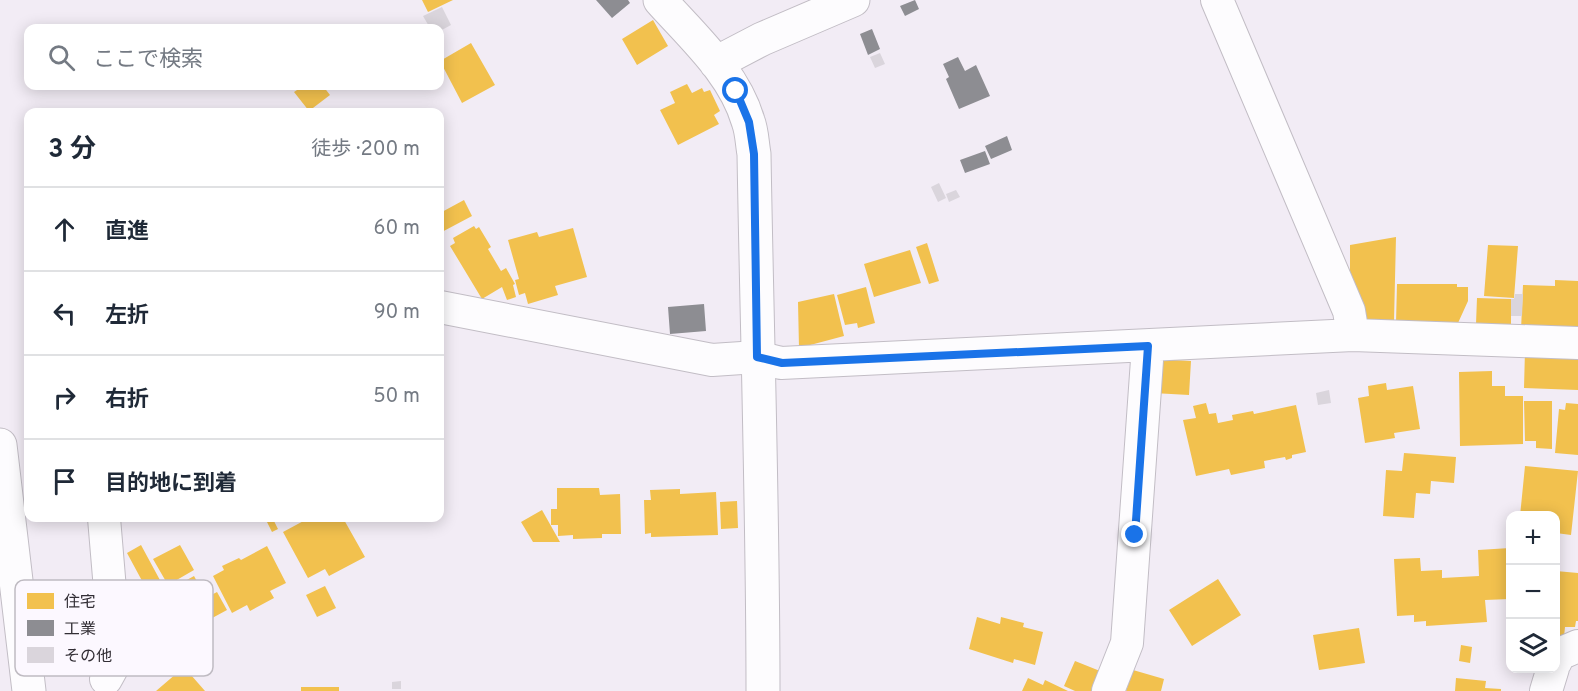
<!DOCTYPE html>
<html lang="ja">
<head>
<meta charset="utf-8">
<style>
	:root { --surface:#fff; --page:#f2f2f3; --text:#1f2937; --muted:#747a83; --line:#e0e1e3 }
	body { margin:0; font-family:Overpass,"Noto Sans JP",sans-serif; background:var(--page); color:var(--text) }
	.controls { position:absolute; right:18px; bottom:18px; display:grid; overflow:hidden; border-radius:12px; box-shadow:0 3px 15px #0003 }
	.controls button { width:54px; height:54px; display:grid; place-items:center; padding:0; border:0; border-bottom:2px solid var(--line); background:var(--surface); color:var(--text); font:30px sans-serif }
	.stop { position:absolute; width:18px; height:18px; margin:-14px; border:4px solid #1a73e8; border-radius:50%; background:#fff }
	.stop.end { background:#1a73e8; border-color:#fff; box-shadow:0 2px 6px #0008 }
	.list { margin:0; padding:0; list-style:none }
	h2 { display:flex; justify-content:space-between; align-items:center; height:78px; margin:0; padding:0 24px; font-size:26px }
	h2 small { font-size:20px; font-weight:400; color:var(--muted) }
	.list li { display:grid; grid-template-columns:39px 1fr auto; gap:18px; align-items:center; box-sizing:border-box; height:84px; padding:0 24px; border-top:2px solid var(--line) }
	.list b { display:block; font-size:22px; white-space:nowrap }
	.list em { font-size:20px; font-style:normal; color:var(--muted) }
	.icon { flex:none; width:33px; height:33px; fill:none; stroke:currentColor; stroke-width:2; stroke-linecap:round; stroke-linejoin:round }
	.map { position:relative; flex:none; width:1578px; height:691px; overflow:hidden }
	.search { position:absolute; background:var(--surface); box-shadow:0 3px 15px #0003; left:24px; top:24px; width:420px; height:66px; display:flex; align-items:center; gap:15px; box-sizing:border-box; padding:0 21px; border-radius:12px; color:var(--muted); font-size:22px }
	.panel { position:absolute; background:var(--surface); box-shadow:0 3px 15px #0003; left:24px; top:108px; width:420px; height:414px; border-radius:12px }
	.map>svg:first-child { display:block }
</style>
</head>
<body>
<div class="map">
<svg width="1578" height="691" viewBox="0 0 1578 691">
	<rect width="100%" height="100%" fill="#f2ecf5"/>
	<path fill="#f2c14e" d="M 422,0 L 453,0 L 428,12 Z
		M 653,20 L 668,46 L 637,65 L 622,39 Z
		M 471,43 L 495,85 L 462,103 L 440,61 Z
		M 687,84 L 692,93 L 702,88 L 704,92 L 710,90 L 720,111 L 714,115 L 719,124 L 678,145 L 660,110 L 675,103 L 670,92 Z
		M 303,86 L 323,86 L 330,95 L 309,111 L 294,92 Z
		M 464,200 L 472,216 L 440,233 L 440,213 Z
		M 474,226 L 476,229 L 479,227 L 491,247 L 488,249 L 501,271 L 506,268 L 515,284 L 513,285 L 516,297 L 507,300 L 502,287 L 482,299 L 450,246 L 455,243 L 453,238 Z
		M 573,228 L 587,277 L 555,286 L 558,295 L 528,304 L 525,293 L 519,295 L 515,280 L 519,279 L 508,240 L 537,232 L 539,237 Z
		M 1396,237 L 1394,321 L 1368,322 L 1360,312 L 1343,273 L 1350,272 L 1350,245 Z
		M 927,243 L 939,281 L 929,284 L 916,247 Z
		M 1488,245 L 1518,246 L 1514,298 L 1484,296 Z
		M 910,250 L 921,283 L 874,297 L 864,264 Z
		M 1555,280 L 1578,281 L 1578,328 L 1521,330 L 1523,285 L 1555,286 Z
		M 1397,284 L 1457,284 L 1457,287 L 1468,287 L 1468,301 L 1458,323 L 1396,323 Z
		M 866,287 L 875,323 L 858,328 L 857,323 L 845,325 L 837,295 Z
		M 834,294 L 844,336 L 799,348 L 798,302 Z
		M 1477,298 L 1511,299 L 1511,324 L 1476,324 Z
		M 1525,350 L 1578,352 L 1578,390 L 1524,388 Z
		M 1155,359 L 1191,361 L 1189,395 L 1153,393 Z
		M 1492,371 L 1492,386 L 1505,386 L 1505,396 L 1523,396 L 1523,444 L 1460,446 L 1459,372 Z
		M 1386,383 L 1387,390 L 1413,386 L 1420,429 L 1394,433 L 1395,438 L 1365,443 L 1358,398 L 1369,396 L 1368,386 Z
		M 1524,401 L 1552,401 L 1552,449 L 1536,448 L 1536,441 L 1525,441 Z
		M 1206,403 L 1209,414 L 1216,413 L 1218,423 L 1233,420 L 1232,415 L 1253,411 L 1254,414 L 1296,405 L 1306,452 L 1292,455 L 1292,458 L 1286,460 L 1285,457 L 1264,461 L 1265,468 L 1231,475 L 1229,469 L 1196,476 L 1183,420 L 1196,418 L 1193,406 Z
		M 1566,403 L 1578,404 L 1578,455 L 1555,453 L 1559,409 L 1565,410 Z
		M 1404,453 L 1456,457 L 1454,483 L 1431,481 L 1430,494 L 1416,493 L 1414,518 L 1383,516 L 1386,470 L 1402,471 Z
		M 1525,466 L 1578,471 L 1571,535 L 1556,533 L 1556,516 L 1520,516 Z
		M 557,488 L 599,488 L 600,495 L 620,494 L 621,534 L 602,534 L 602,538 L 573,539 L 573,535 L 558,536 L 558,525 L 551,525 L 551,509 L 557,509 Z
		M 680,489 L 680,494 L 716,492 L 718,535 L 651,537 L 651,533 L 645,534 L 644,500 L 651,500 L 650,490 Z
		M 737,501 L 738,528 L 721,529 L 720,502 Z
		M 542,510 L 560,542 L 533,542 L 521,522 Z
		M 309,518 L 343,518 L 365,557 L 329,576 L 325,569 L 308,578 L 283,532 Z
		M 273,519 L 278,529 L 272,532 L 267,522 Z
		M 141,545 L 161,582 L 147,590 L 127,553 Z
		M 180,545 L 194,570 L 168,585 L 153,559 Z
		M 267,546 L 286,583 L 270,591 L 274,598 L 250,611 L 247,605 L 232,613 L 213,576 L 224,570 L 222,566 L 239,558 L 241,560 Z
		M 1510,548 L 1510,599 L 1485,600 L 1487,622 L 1426,626 L 1426,621 L 1414,622 L 1414,615 L 1397,616 L 1394,559 L 1420,558 L 1421,571 L 1442,570 L 1442,578 L 1479,576 L 1478,550 Z
		M 1556,571 L 1578,573 L 1578,621 L 1576,621 L 1575,627 L 1565,627 L 1564,637 L 1556,636 Z
		M 194,576 L 204,594 L 186,604 L 176,586 Z
		M 1218,579 L 1241,615 L 1192,646 L 1169,610 Z
		M 325,586 L 336,608 L 317,617 L 306,595 Z
		M 217,592 L 227,610 L 203,623 L 194,604 Z
		M 977,617 L 1000,624 L 1001,617 L 1024,623 L 1023,627 L 1043,632 L 1035,665 L 1014,659 L 1013,663 L 969,649 Z
		M 1359,628 L 1365,663 L 1319,670 L 1313,635 Z
		M 1461,645 L 1472,647 L 1470,663 L 1459,661 Z
		M 1075,661 L 1100,671 L 1092,691 L 1075,691 L 1064,686 Z
		M 184,667 L 205,691 L 156,691 Z
		M 1133,670 L 1164,679 L 1161,691 L 1126,691 Z
		M 1028,678 L 1043,685 L 1045,680 L 1068,691 L 1022,691 Z
		M 1456,678 L 1486,681 L 1485,688 L 1501,689 L 1501,691 L 1455,691 Z
		M 301,687 L 339,687 L 339,691 L 301,691 Z"/>
	<path fill="#8d8d92" d="M 596,0 L 628,0 L 630,3 L 612,18 Z
		M 915,0 L 919,9 L 905,16 L 900,6 Z
		M 872,29 L 880,49 L 868,55 L 860,34 Z
		M 958,57 L 965,71 L 976,65 L 990,96 L 959,109 L 946,79 L 949,77 L 943,64 Z
		M 1007,136 L 1012,150 L 991,159 L 985,146 Z
		M 985,151 L 990,164 L 965,173 L 960,160 Z
		M 704,304 L 706,331 L 670,334 L 668,307 Z"/>
	<path fill="#dad5dc" d="M 442,7 L 451,25 L 440,31 L 440,28 L 430,28 L 423,16 Z
		M 880,53 L 885,64 L 875,68 L 870,57 Z
		M 939,183 L 946,198 L 938,202 L 931,187 Z
		M 956,190 L 960,197 L 949,202 L 946,194 Z
		M 1515,294 L 1523,294 L 1522,316 L 1511,316 L 1511,299 L 1514,299 Z
		M 1329,390 L 1331,403 L 1318,405 L 1316,393 Z
		M 401,681 L 401,689 L 392,689 L 392,682 Z"/>
	<g fill="none" stroke-linecap="round" stroke-linejoin="round">
		<defs>
			<path id="minor" d="M 1217,0 L 1349,311 L 1353,335
				M 440,307 L 712,360 L 757,357 L 781,363 L 1353,335 L 1578,343
				M 104,518 L 116,661 L 106,679
				M 1556,661 L 1557,655 L 1578,646
				M 1108,691 L 1127,643 L 1148,346
				M 1546,691 L 1553,668"/>
			<path id="tertiary" d="M 660,0 C 693,37 734,73 748,121 C 752,131 752,143 754,154 C 757,333 763,512 763,691
				M 716,63 L 762,39 L 853,0"/>
			<path id="secondary" d="M 0,445 L 29,691"/>
		</defs>
		<use href="#minor" stroke="#c2bdc5" stroke-width="34"/>
		<use href="#tertiary" stroke="#c2bdc5" stroke-width="35"/>
		<use href="#secondary" stroke="#c2bdc5" stroke-width="35"/>
		<use href="#minor" stroke="#fdfcfe" stroke-width="32"/>
		<use href="#tertiary" stroke="#fdfcfe" stroke-width="33"/>
		<use href="#secondary" stroke="#fdfcfe" stroke-width="33"/>
	</g>
	<g fill="none" stroke-linecap="round" stroke-linejoin="round">
		<path stroke="#1a73e8" stroke-width="8" d="M 736,91 L 749,122 L 754,154 L 757,357 L 782,363 L 1148,346 L 1135,535"/>
	</g>
	<rect x="15" y="580" width="198" height="96" rx="9" fill="#fcf8ff" stroke="#bfbbc2" stroke-width="1.5"/>
	<rect x="27" y="593" width="27" height="16" fill="#f2c14e"/>
	<rect x="27" y="620" width="27" height="16" fill="#8d8d92"/>
	<rect x="27" y="647" width="27" height="16" fill="#dad5dc"/>
	<g font-size="16" fill="#322e35">
		<text x="64" y="607">住宅</text>
		<text x="64" y="634">工業</text>
		<text x="64" y="661">その他</text>
	</g>
</svg>
<div class="controls">
<button>+</button>
<button>−</button>
<button><svg class="icon" aria-label="layers" viewBox="0 0 24 24"><path d="M12 4l9 5-9 5-9-5zM3 14l9 5 9-5"/></svg></button>
</div>
<div class="stop" style="left:736px;top:91px"></div>
<div class="stop end" style="left:1135px;top:535px"></div>
<div class="search"><svg class="icon" aria-label="search" viewBox="0 0 24 24"><circle cx="10" cy="10" r="6"/><path d="M15 15l6 6"/></svg>ここで検索</div>
<section class="panel">
<h2>3 分<small>徒歩 · 200 m</small></h2>
<ul class="list">
<li><svg class="icon" aria-label="ahead" viewBox="0 0 24 24"><path d="M12 20V5M6 11l6-6 6 6"/></svg><div><b>直進</b></div><em>60 m</em></li>
<li><svg class="icon" aria-label="left" viewBox="0 0 24 24"><path d="M17 20v-9H6M10 6l-5 5 5 5"/></svg><div><b>左折</b></div><em>90 m</em></li>
<li><svg class="icon" aria-label="right" viewBox="0 0 24 24"><path d="M7 20v-9h11M14 6l5 5-5 5"/></svg><div><b>右折</b></div><em>50 m</em></li>
<li><svg class="icon" aria-label="arrive" viewBox="0 0 24 24"><path d="M6 21V4h12l-3 4 3 4H6"/></svg><div><b>目的地に到着</b></div></li>
</ul>
</section>
</div>
</body>
</html>
